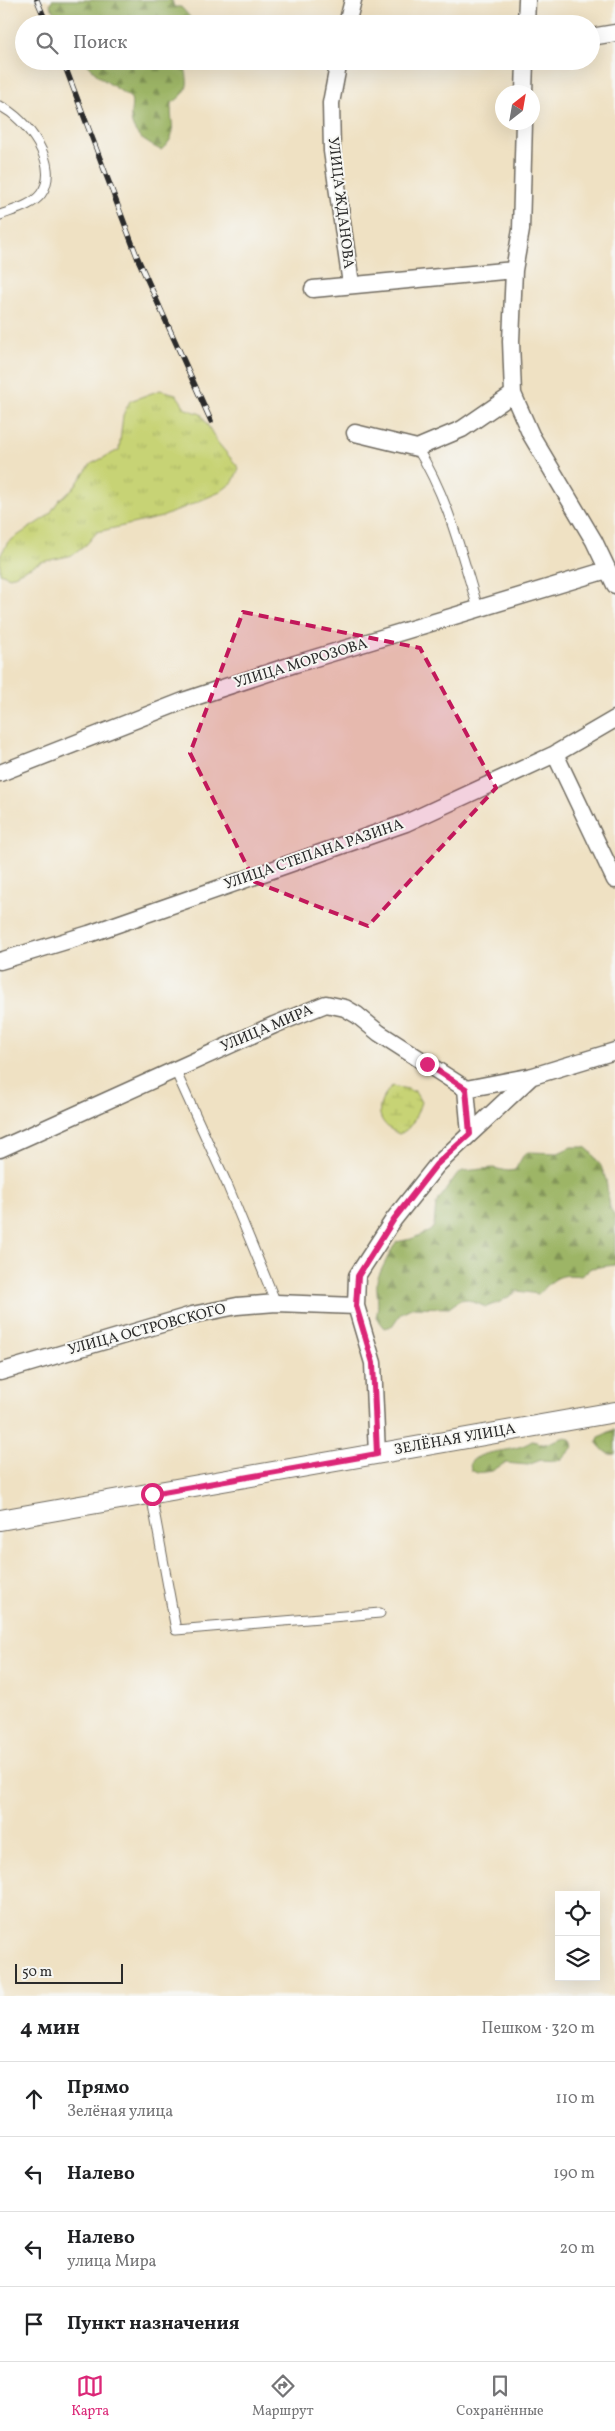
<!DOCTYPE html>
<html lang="ru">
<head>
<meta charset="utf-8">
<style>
	:root { --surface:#fff; --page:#f2f2f2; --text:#202124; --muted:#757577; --line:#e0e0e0; --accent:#db2777 }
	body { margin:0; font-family:Vollkorn,serif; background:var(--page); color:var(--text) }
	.controls { position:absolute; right:15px; bottom:15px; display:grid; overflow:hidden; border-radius:0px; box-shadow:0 5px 20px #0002 }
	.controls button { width:45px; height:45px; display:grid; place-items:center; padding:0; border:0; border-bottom:1px solid var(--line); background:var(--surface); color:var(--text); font:25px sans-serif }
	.compass { position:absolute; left:495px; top:85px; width:45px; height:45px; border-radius:50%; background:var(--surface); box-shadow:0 5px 20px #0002; rotate:31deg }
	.scale { position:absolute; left:15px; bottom:12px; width:108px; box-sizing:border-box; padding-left:5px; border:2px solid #2b2b2b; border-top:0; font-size:14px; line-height:18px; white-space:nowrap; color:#2b2b2b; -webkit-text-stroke:4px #f6f6f2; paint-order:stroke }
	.stop { position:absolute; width:15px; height:15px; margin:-11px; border:4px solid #db2777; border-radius:50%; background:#fff }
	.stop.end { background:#db2777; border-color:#fff; box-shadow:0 1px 5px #0008 }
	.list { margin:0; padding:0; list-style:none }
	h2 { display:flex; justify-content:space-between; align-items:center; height:65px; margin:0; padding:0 20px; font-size:21px }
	h2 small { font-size:16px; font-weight:400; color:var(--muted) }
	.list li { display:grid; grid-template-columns:32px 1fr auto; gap:15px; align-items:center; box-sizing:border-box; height:75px; padding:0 20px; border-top:1px solid var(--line) }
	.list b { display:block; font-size:19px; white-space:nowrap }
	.list p { margin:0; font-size:16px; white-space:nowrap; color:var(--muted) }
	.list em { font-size:16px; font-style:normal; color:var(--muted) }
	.icon { flex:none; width:28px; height:28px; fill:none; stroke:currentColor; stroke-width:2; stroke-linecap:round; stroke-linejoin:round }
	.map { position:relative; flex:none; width:615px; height:1996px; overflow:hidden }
	.search { position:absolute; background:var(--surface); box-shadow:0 5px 20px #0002; left:15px; right:15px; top:15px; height:55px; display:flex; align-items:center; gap:12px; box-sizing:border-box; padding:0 18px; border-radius:28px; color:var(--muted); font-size:19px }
	.sheet { height:365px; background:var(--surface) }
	nav { display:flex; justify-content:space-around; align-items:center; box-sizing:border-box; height:70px; border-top:1px solid var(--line); background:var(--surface); font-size:14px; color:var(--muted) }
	nav a { display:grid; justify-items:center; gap:2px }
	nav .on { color:var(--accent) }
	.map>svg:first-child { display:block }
</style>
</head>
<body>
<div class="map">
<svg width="615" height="1996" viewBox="0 0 615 1996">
	<defs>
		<pattern id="grass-tufts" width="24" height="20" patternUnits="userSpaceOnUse" patternTransform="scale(1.25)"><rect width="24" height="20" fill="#c7d375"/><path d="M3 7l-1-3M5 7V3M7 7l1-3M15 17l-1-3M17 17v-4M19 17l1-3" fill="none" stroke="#abb565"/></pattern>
		<pattern id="forest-firs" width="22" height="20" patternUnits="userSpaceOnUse" patternTransform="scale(1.25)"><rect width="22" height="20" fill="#9db566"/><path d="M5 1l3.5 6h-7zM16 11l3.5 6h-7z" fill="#809354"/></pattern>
		<pattern id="wetland-marsh" width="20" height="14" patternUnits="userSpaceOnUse" patternTransform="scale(1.25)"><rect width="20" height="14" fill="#c7d375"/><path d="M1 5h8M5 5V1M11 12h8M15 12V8" fill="none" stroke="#abb565"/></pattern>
	</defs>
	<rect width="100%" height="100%" fill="#f6f6f2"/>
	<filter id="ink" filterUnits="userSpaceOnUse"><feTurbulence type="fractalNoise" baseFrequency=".02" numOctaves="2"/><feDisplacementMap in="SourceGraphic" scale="10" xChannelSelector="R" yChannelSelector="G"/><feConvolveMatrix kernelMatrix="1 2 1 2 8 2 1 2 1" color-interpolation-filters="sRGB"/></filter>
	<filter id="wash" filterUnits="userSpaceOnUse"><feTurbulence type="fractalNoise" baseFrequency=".0096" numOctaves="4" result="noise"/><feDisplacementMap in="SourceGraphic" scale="20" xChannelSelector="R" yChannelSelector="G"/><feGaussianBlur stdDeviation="1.12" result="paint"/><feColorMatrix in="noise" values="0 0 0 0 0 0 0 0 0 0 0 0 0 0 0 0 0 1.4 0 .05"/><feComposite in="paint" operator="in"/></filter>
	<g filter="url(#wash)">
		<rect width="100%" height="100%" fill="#efe1c3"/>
		<path fill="url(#grass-tufts)" stroke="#797f50" d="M 160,390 L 176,394 L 186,409 L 201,414 L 218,443 L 239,468 L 233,482 L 220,492 L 162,517 L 97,532 L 86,545 L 73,555 L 41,562 L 10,577 L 0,573 L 0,556 L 8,542 L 49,515 L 59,500 L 72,490 L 91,464 L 119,450 L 123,415 L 130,401 Z"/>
		<path fill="url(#forest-firs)" stroke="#647048" d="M 52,0 L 172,0 L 174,7 L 181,7 L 190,17 L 191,24 L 62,24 L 50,5 Z
			M 85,61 L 184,61 C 188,83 192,90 172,103 C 168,122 181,134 161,150 C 148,144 132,135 131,118 C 130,111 133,106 131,98 L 98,76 Z
			M 571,1147 L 585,1147 L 591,1152 L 601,1166 L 606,1180 L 610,1208 L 615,1216 L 615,1265 L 591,1268 L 581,1276 C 557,1273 555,1279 538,1294 L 518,1291 L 500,1302 L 486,1307 L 466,1299 L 460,1300 L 449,1308 L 413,1307 L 401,1313 L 392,1326 L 385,1328 L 376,1317 C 380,1304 376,1294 377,1281 C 377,1277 393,1247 396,1242 L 411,1239 L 430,1231 L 434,1226 L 436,1204 L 457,1174 L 463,1171 L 493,1168 L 508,1171 L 515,1170 L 523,1156 L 528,1152 L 558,1153 Z
			M 615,1429 L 615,1454 C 607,1456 602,1449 597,1443 L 599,1437 Z
			M 565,1437 L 571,1440 L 573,1447 L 563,1458 L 557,1461 L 541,1460 L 528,1465 L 505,1463 L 492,1471 L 477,1473 L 471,1470 L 470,1463 C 482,1448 513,1454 532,1441 L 545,1444 Z"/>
		<path fill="url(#wetland-marsh)" stroke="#797f50" d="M 392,1086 L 408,1089 L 414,1092 L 414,1090 L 421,1102 C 417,1114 412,1130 399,1134 C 375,1123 374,1105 392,1086 Z"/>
	</g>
	<g filter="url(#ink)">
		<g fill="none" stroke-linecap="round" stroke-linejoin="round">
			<defs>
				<path id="service" d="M 0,106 C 26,118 62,165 41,194 C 32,206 13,210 0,215
					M 417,448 C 448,497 461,553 478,608
					M 175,1070 L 227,1184 L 276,1303
					M 151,1494 L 176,1630 L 380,1613"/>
				<path id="minor" d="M 347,24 L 353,0
					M 526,24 L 527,0
					M 591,37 L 615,33
					M 339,61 L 331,103 L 332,151 L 351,284
					M 524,92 L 525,61
					M 524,122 L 521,230 L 514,270 L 511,341 L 513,394 L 531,435 L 594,541 L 615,585
					M 313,289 L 514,270
					M 355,433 L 417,448 L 462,429 L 513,394
					M 555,754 L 615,880
					M 0,773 L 186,700 L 295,664 L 607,570
					M 0,961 L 89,934 L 406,823 L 555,754 L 615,719
					M 470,1134 L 532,1076
					M 0,1149 L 274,1025 L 326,1004 L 345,1008 L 357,1015 L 379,1033 L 466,1089 L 533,1076 L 615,1051
					M 0,1372 L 192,1315 L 237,1306 L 276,1303 L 356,1306
					M 377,1454 L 373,1363 L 356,1306 L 357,1276 L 394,1219 L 437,1165 L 470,1134 L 466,1089"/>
				<path id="tertiary" d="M 0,1520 L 615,1412"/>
			</defs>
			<use href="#service" stroke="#706b60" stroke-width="11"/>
			<use href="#minor" stroke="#706b60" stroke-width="19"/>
			<use href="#tertiary" stroke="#706b60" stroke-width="22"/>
			<use href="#service" stroke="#fff" stroke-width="9"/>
			<use href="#minor" stroke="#fff" stroke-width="16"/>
			<use href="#tertiary" stroke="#fff" stroke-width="20"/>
			<defs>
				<path id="rail" d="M 37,0 L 47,24
					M 63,61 L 138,259 L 211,421"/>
			</defs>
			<use href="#rail" stroke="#2b2b2b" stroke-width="5.5"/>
			<use href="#rail" stroke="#f6f6f2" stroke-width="4" stroke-dasharray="11" stroke-linecap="butt"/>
		</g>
	</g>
	<g fill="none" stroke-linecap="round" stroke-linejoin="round" filter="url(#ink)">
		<path stroke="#db2777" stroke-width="6" d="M 152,1494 L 377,1454 L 373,1363 L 356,1306 L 358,1276 L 394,1219 L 436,1165 L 470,1134 L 466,1089 L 427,1064"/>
	</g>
	<path fill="#c2185b" fill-opacity="0.2" stroke="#c2185b" stroke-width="4" stroke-dasharray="10 6" stroke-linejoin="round" d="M 243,612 L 420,648 L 496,788 L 368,926 L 255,882 L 190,753 Z"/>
	<g text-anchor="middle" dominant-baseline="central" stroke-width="4" stroke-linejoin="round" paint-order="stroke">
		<g font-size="15" fill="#2b2b2b" stroke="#f6f6f2">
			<text transform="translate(340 203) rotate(83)">УЛИЦА ЖДАНОВА</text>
			<text transform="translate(301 664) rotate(-17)">УЛИЦА МОРОЗОВА</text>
			<text transform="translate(314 855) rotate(-19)">УЛИЦА СТЕПАНА РАЗИНА</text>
			<text transform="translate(267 1029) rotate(-23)">УЛИЦА МИРА</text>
			<text transform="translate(147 1330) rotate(-15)">УЛИЦА ОСТРОВСКОГО</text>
			<text transform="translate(455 1440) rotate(-10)">ЗЕЛЁНАЯ УЛИЦА</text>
		</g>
	</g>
</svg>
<div class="controls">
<button><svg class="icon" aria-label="locate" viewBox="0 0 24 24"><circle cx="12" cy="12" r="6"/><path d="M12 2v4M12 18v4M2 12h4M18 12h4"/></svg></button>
<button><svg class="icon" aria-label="layers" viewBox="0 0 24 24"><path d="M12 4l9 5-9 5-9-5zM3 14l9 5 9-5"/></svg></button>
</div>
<svg class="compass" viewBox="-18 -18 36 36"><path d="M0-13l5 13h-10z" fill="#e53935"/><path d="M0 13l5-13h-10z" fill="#757577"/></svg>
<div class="scale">50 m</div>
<div class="stop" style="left:152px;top:1494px"></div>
<div class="stop end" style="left:427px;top:1064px"></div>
<div class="search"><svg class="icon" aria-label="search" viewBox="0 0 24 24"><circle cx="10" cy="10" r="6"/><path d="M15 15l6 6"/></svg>Поиск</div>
</div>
<section class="sheet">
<h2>4 мин<small>Пешком · 320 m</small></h2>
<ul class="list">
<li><svg class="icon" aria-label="ahead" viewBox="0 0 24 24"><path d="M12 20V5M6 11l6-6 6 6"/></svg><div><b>Прямо</b><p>Зелёная улица</p></div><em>110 m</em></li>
<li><svg class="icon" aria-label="left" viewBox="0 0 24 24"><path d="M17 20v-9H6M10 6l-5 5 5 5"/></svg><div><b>Налево</b></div><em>190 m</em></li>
<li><svg class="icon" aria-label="left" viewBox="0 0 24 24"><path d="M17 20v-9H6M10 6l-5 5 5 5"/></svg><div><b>Налево</b><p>улица Мира</p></div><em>20 m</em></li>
<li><svg class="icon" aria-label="arrive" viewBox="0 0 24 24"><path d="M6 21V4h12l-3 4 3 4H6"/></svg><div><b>Пункт назначения</b></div></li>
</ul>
</section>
<nav>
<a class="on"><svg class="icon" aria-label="map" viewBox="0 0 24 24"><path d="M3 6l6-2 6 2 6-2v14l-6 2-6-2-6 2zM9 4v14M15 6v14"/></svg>Карта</a>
<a><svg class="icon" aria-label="directions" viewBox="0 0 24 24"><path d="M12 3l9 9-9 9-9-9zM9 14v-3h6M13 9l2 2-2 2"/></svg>Маршрут</a>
<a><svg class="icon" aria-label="saved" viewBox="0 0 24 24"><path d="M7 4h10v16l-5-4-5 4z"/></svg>Сохранённые</a>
</nav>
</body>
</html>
